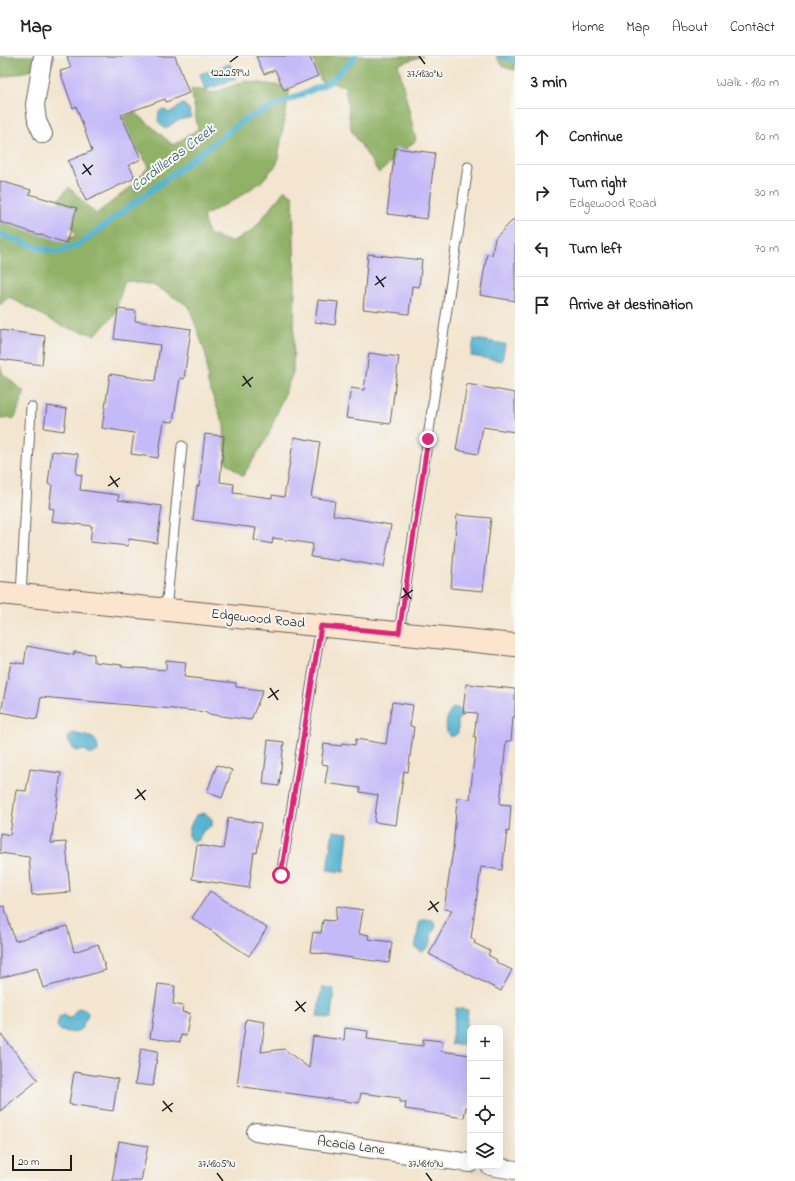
<!DOCTYPE html>
<html lang="en">
<head>
<meta charset="utf-8">
<style>
	:root { --surface:#fff; --page:#f2f2f2; --text:#222; --muted:#767676; --line:#e0e0e0 }
	body { margin:0; font-family:"Indie Flower",sans-serif; background:var(--page); color:var(--text) }
	.controls { position:absolute; right:12px; bottom:12px; display:grid; overflow:hidden; border-radius:8px; box-shadow:0 4px 16px #0002 }
	.controls button { width:36px; height:36px; display:grid; place-items:center; padding:0; border:0; border-bottom:1px solid var(--line); background:var(--surface); color:var(--text); font:20px sans-serif }
	.scale { position:absolute; left:12px; bottom:10px; width:60px; box-sizing:border-box; padding-left:4px; border:2px solid #1c1c1c; border-top:0; font-size:11px; line-height:14px; white-space:nowrap; color:#1c1c1c; -webkit-text-stroke:3px #f6f6f2; paint-order:stroke }
	.stop { position:absolute; width:12px; height:12px; margin:-9px; border:3px solid #db2777; border-radius:50%; background:#fff }
	.stop.end { background:#db2777; border-color:#fff; box-shadow:0 1px 4px #0008 }
	.list { margin:0; padding:0; list-style:none }
	h2 { display:flex; justify-content:space-between; align-items:center; height:52px; margin:0; padding:0 16px; font-size:17px }
	h2 small { font-size:13px; font-weight:400; color:var(--muted) }
	.list li { display:grid; grid-template-columns:26px 1fr auto; gap:12px; align-items:center; box-sizing:border-box; height:56px; padding:0 16px; border-top:1px solid var(--line) }
	.list b { display:block; font-size:15px; white-space:nowrap }
	.list p { margin:0; font-size:13px; white-space:nowrap; color:var(--muted) }
	.list em { font-size:13px; font-style:normal; color:var(--muted) }
	.icon { flex:none; width:22px; height:22px; fill:none; stroke:currentColor; stroke-width:2; stroke-linecap:round; stroke-linejoin:round }
	.map { position:relative; flex:none; width:515px; height:1125px; overflow:hidden }
	header { display:flex; align-items:center; gap:24px; box-sizing:border-box; height:56px; padding:0 20px; background:var(--surface); border-bottom:1px solid var(--line) }
	header strong { font-size:19px }
	nav { display:flex; gap:22px; margin-inline-start:auto; font-size:14px }
	main { display:flex }
	aside { flex:1; background:var(--surface) }
	.map>svg:first-child { display:block }
</style>
</head>
<body>
<header>
<strong>Map</strong>
<nav><a>Home</a><a>Map</a><a>About</a><a>Contact</a></nav>
</header>
<main>
<div class="map">
<svg width="515" height="1125" viewBox="0 0 515 1125">
	<rect width="100%" height="100%" fill="#f6f6f2"/>
	<filter id="ink" filterUnits="userSpaceOnUse"><feTurbulence type="fractalNoise" baseFrequency=".025" numOctaves="2"/><feDisplacementMap in="SourceGraphic" scale="8" xChannelSelector="R" yChannelSelector="G"/><feConvolveMatrix kernelMatrix="1 2 1 2 8 2 1 2 1" color-interpolation-filters="sRGB"/></filter>
	<filter id="wash" filterUnits="userSpaceOnUse"><feTurbulence type="fractalNoise" baseFrequency=".012" numOctaves="4" result="noise"/><feDisplacementMap in="SourceGraphic" scale="16" xChannelSelector="R" yChannelSelector="G"/><feGaussianBlur stdDeviation="0.9" result="paint"/><feColorMatrix in="noise" values="0 0 0 0 0 0 0 0 0 0 0 0 0 0 0 0 0 1.4 0 .05"/><feComposite in="paint" operator="in"/></filter>
	<g filter="url(#wash)">
		<rect width="100%" height="100%" fill="#f3e5cf"/>
		<path fill="#90b166" stroke="#566641" d="M 0,0 L 54,0 L 52,9 L 0,22 Z
			M 312,0 L 423,0 L 398,8 L 416,84 L 379,117 L 351,74 L 345,30 L 321,25 Z
			M 496,0 L 515,0 L 515,14 L 504,11 Z
			M 245,25 L 290,31 L 277,108 L 261,126 L 234,144 L 203,160 L 208,178 L 231,186 L 252,175 L 285,134 L 293,140 L 295,232 L 293,316 L 268,380 L 243,420 L 226,406 L 224,369 L 208,328 L 206,299 L 189,250 L 153,229 L 125,224 L 114,260 L 95,279 L 64,271 L 9,241 L 0,249 L 0,153 L 60,184 L 76,180 L 59,143 L 69,131 L 96,158 L 131,131 L 149,110 L 117,64 L 135,56 L 173,89 L 198,73 L 191,32 L 214,37 Z
			M 0,309 L 3,318 L 24,336 L 15,362 L 0,363 Z"/>
		<path fill="#54b3d2" stroke="#386877" d="M 230,8 L 236,23 L 205,34 L 200,18 Z
			M 183,48 L 189,53 L 191,61 C 186,63 181,63 177,65 C 172,67 170,71 165,73 L 158,65 L 159,56 L 163,53 L 169,57 Z
			M 474,283 L 505,288 L 502,305 L 471,300 Z
			M 453,652 L 457,652 L 461,654 L 462,661 L 458,663 L 458,677 L 454,680 L 449,680 C 444,672 446,659 453,652 Z
			M 74,677 C 88,682 98,678 98,695 L 90,699 L 86,694 L 75,695 L 68,684 L 69,679 Z
			M 205,757 L 212,763 L 212,769 L 203,775 L 198,784 L 193,786 L 189,782 C 188,773 192,766 196,759 Z
			M 333,775 L 348,777 L 344,816 L 327,814 Z
			M 430,863 L 435,866 L 436,871 L 431,879 C 432,888 429,892 421,896 L 415,891 C 418,882 417,873 420,865 Z
			M 322,931 L 334,933 L 331,962 L 317,961 Z
			M 78,952 L 84,953 L 88,957 C 88,962 85,964 83,969 C 80,979 70,976 61,975 L 57,970 L 59,961 L 65,959 L 67,962 L 71,962 Z
			M 456,952 L 468,954 L 464,990 L 451,988 Z"/>
		<g fill="none" stroke-linecap="round" stroke-linejoin="round">
			<path stroke="#54b3d2" stroke-width="6" d="M 501,0 L 515,3
				M 0,178 L 39,192 L 58,196 L 80,188 L 247,62 L 330,26 L 356,0"/>
		</g>
		<g id="blocks">
			<path fill="#c5baf8" d="M 67,0 L 175,0 L 189,37 L 166,46 L 165,43 L 121,59 L 141,103 L 129,109 L 135,122 L 86,145 L 68,105 L 92,95 L 76,50 L 73,52 L 60,15 L 71,12 Z
				M 256,0 L 309,0 L 318,20 L 284,34 L 275,14 L 264,18 Z
				M 395,92 L 435,97 L 427,163 L 387,158 Z
				M 0,125 L 31,134 L 29,138 L 77,152 L 66,187 L 0,166 Z
				M 515,162 L 515,245 L 480,239 L 487,198 L 492,199 L 495,182 Z
				M 368,198 L 422,204 L 419,231 L 412,230 L 409,258 L 363,253 Z
				M 318,244 L 338,246 L 335,269 L 315,266 Z
				M 118,253 L 136,255 L 135,265 L 191,273 L 184,323 L 180,322 L 173,366 L 164,365 L 158,402 L 131,398 L 134,377 L 102,372 L 110,318 L 155,325 L 160,289 L 114,283 Z
				M 0,274 L 45,280 L 42,309 L 0,303 Z
				M 369,297 L 399,301 L 390,368 L 346,362 L 351,332 L 364,334 Z
				M 467,328 L 515,337 L 515,376 L 483,371 L 478,398 L 456,394 Z
				M 47,350 L 67,353 L 64,375 L 44,372 Z
				M 205,378 L 224,380 L 220,426 L 234,428 L 233,437 L 272,442 L 272,439 L 284,441 L 294,381 L 320,386 L 311,441 L 335,445 L 333,459 L 391,469 L 384,511 L 340,503 L 339,505 L 311,501 L 313,488 L 273,482 L 272,488 L 254,484 L 256,472 L 193,464 L 197,430 L 199,430 Z
				M 52,395 L 78,398 L 76,418 L 82,419 L 80,434 L 119,439 L 118,444 L 162,450 L 157,487 L 129,483 L 128,490 L 90,486 L 92,470 L 52,465 L 54,453 L 49,452 L 52,429 L 48,428 Z
				M 457,459 L 491,462 L 483,535 L 451,532 Z
				M 27,590 L 74,599 L 74,596 L 94,598 L 94,606 L 122,609 L 122,611 L 166,614 L 166,604 L 186,606 L 184,621 L 236,627 L 236,631 L 263,634 L 251,664 L 207,658 L 207,656 L 41,641 L 37,663 L 1,656 L 11,606 L 24,608 Z
				M 466,628 L 515,633 L 515,661 L 513,661 L 511,685 L 506,685 L 500,748 L 511,749 L 509,776 L 507,775 L 502,814 L 481,811 L 471,882 L 475,884 L 474,887 L 490,895 L 488,899 L 497,904 L 496,906 L 512,914 L 501,935 L 429,898 L 452,854 L 444,853 L 453,794 L 457,742 L 470,743 L 476,681 L 474,681 L 477,657 L 463,656 Z
				M 392,646 L 413,649 L 410,670 L 414,671 L 408,716 L 404,715 L 396,769 L 374,766 L 378,739 L 360,736 L 360,732 L 325,727 L 328,709 L 321,708 L 324,688 L 342,690 L 342,687 L 355,689 L 356,683 L 386,688 Z
				M 268,684 L 284,686 L 279,730 L 263,728 Z
				M 217,709 L 232,714 L 222,742 L 207,736 Z
				M 30,713 L 61,717 L 51,787 L 66,786 L 70,836 L 32,839 L 29,801 L 0,797 L 0,777 L 10,779 L 16,734 L 26,735 Z
				M 228,762 L 261,767 L 257,797 L 254,796 L 249,832 L 192,823 L 197,789 L 223,793 Z
				M 210,835 L 267,872 L 249,900 L 192,862 Z
				M 4,850 L 15,885 L 67,870 L 74,896 L 98,888 L 106,914 L 43,932 L 37,912 L 0,922 L 0,851 Z
				M 337,850 L 363,854 L 359,878 L 369,879 L 368,883 L 392,886 L 389,907 L 310,896 L 313,876 L 321,877 L 323,864 L 335,865 Z
				M 158,928 L 175,930 L 173,948 L 183,950 L 182,956 L 190,957 L 186,980 L 181,979 L 180,986 L 150,982 Z
				M 246,963 L 265,966 L 261,996 L 284,993 L 309,1012 L 313,980 L 344,984 L 345,972 L 368,975 L 367,983 L 423,990 L 423,983 L 443,985 L 441,995 L 470,999 L 470,1052 L 466,1051 L 464,1062 L 405,1053 L 406,1046 L 400,1046 L 400,1042 L 361,1037 L 359,1047 L 237,1030 Z
				M 0,977 L 38,1024 L 0,1055 Z
				M 141,992 L 158,995 L 153,1030 L 135,1028 Z
				M 74,1016 L 118,1023 L 113,1055 L 69,1048 Z
				M 119,1085 L 148,1090 L 141,1125 L 112,1125 Z"/>
		</g>
	</g>
	<g filter="url(#ink)">
		<use href="#blocks" fill-opacity="0" stroke="#67625b" stroke-width="1"/>
		<g fill="none" stroke-linecap="round" stroke-linejoin="round">
			<defs>
				<path id="service" d="M 21,539 L 31,351
					M 166,554 L 182,390
					M 399,577 L 468,111
					M 281,819 L 321,569"/>
				<path id="minor" d="M 43,78 L 37,65 L 35,49 L 43,0
					M 256,1076 L 470,1107
					M 490,1110 L 515,1114"/>
				<path id="secondary" d="M 0,537 L 515,589"/>
			</defs>
			<use href="#service" stroke="#67625b" stroke-width="11"/>
			<use href="#minor" stroke="#67625b" stroke-width="20"/>
			<use href="#secondary" stroke="#67625b" stroke-width="24"/>
			<use href="#service" stroke="#fff" stroke-width="9"/>
			<use href="#minor" stroke="#fff" stroke-width="18"/>
			<use href="#secondary" stroke="#fbe5cf" stroke-width="22"/>
		</g>
	</g>
	<g fill="none" stroke-linecap="round" stroke-linejoin="round" filter="url(#ink)">
		<path stroke="#db2777" stroke-width="5" d="M 281,819 L 321,570 L 399,577 L 428,383"/>
	</g>
	<path fill="none" stroke="#1c1c1c" stroke-width="1.5" d="M 419,0 L 425,8M 230,6 L 238,0M 83,108 L 91,119M 82,118 L 93,109M 376,220 L 384,231M 375,229 L 386,221M 243,320 L 251,331M 242,330 L 253,321M 110,420 L 118,431M 108,430 L 120,422M 403,532 L 411,543M 401,542 L 413,534M 270,632 L 278,644M 268,642 L 279,634M 137,733 L 145,744M 135,743 L 146,734M 430,845 L 438,856M 428,854 L 439,846M 296,945 L 305,956M 295,955 L 306,946M 163,1045 L 172,1056M 162,1055 L 173,1047M 217,1117 L 223,1125M 426,1117 L 432,1125"/>
	<g text-anchor="middle" dominant-baseline="central" stroke-width="4" stroke-linejoin="round" paint-order="stroke">
		<g font-size="14" fill="#1c1c1c" stroke="#f6f6f2">
			<text transform="translate(258 563) rotate(6)">Edgewood Road</text>
			<text transform="translate(351 1090) rotate(8)">Acacia Lane</text>
		</g>
		<g font-size="15" font-style="italic" fill="#325865" stroke="#f6f6f2">
			<text transform="translate(173 102) rotate(-37)">Cordilleras Creek</text>
		</g>
	</g>
	<g font-size="10" text-anchor="middle" fill="#1c1c1c" stroke="#f6f6f2" stroke-width="4" stroke-linejoin="round" paint-order="stroke">
		<text x="230" y="20">122.259°W</text>
		<text x="425" y="21">37.4830°N</text>
		<text x="217" y="1111">37.4805°N</text>
		<text x="426" y="1111">37.4810°N</text>
	</g>
</svg>
<div class="controls">
<button>+</button>
<button>−</button>
<button><svg class="icon" aria-label="locate" viewBox="0 0 24 24"><circle cx="12" cy="12" r="6"/><path d="M12 2v4M12 18v4M2 12h4M18 12h4"/></svg></button>
<button><svg class="icon" aria-label="layers" viewBox="0 0 24 24"><path d="M12 4l9 5-9 5-9-5zM3 14l9 5 9-5"/></svg></button>
</div>
<div class="scale">20 m</div>
<div class="stop" style="left:281px;top:819px"></div>
<div class="stop end" style="left:428px;top:383px"></div>
</div>
<aside>
<h2>3 min<small>Walk · 180 m</small></h2>
<ul class="list">
<li><svg class="icon" aria-label="ahead" viewBox="0 0 24 24"><path d="M12 20V5M6 11l6-6 6 6"/></svg><div><b>Continue</b></div><em>80 m</em></li>
<li><svg class="icon" aria-label="right" viewBox="0 0 24 24"><path d="M7 20v-9h11M14 6l5 5-5 5"/></svg><div><b>Turn right</b><p>Edgewood Road</p></div><em>30 m</em></li>
<li><svg class="icon" aria-label="left" viewBox="0 0 24 24"><path d="M17 20v-9H6M10 6l-5 5 5 5"/></svg><div><b>Turn left</b></div><em>70 m</em></li>
<li><svg class="icon" aria-label="arrive" viewBox="0 0 24 24"><path d="M6 21V4h12l-3 4 3 4H6"/></svg><div><b>Arrive at destination</b></div></li>
</ul>
</aside>
</main>
</body>
</html>
